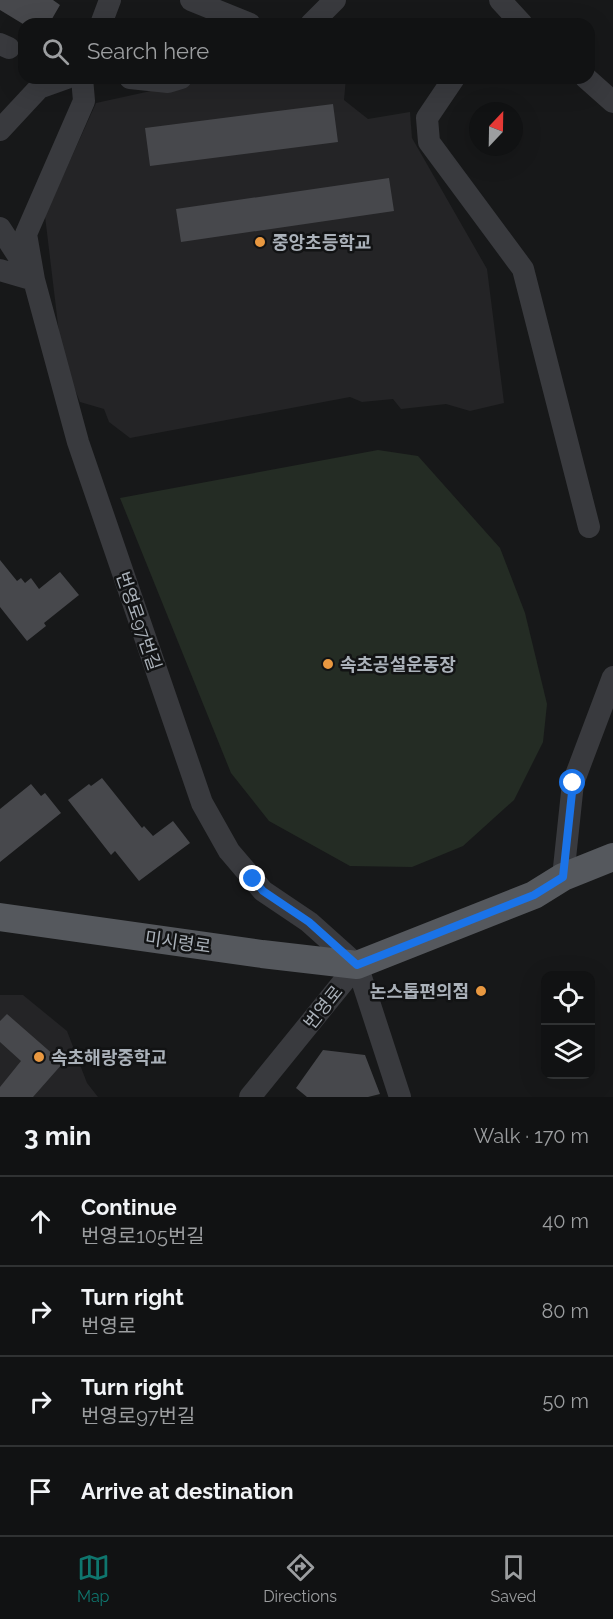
<!DOCTYPE html>
<html lang="en">
<head>
<meta charset="utf-8">
<style>
	:root { --surface:#111213; --page:#1a1b1c; --text:#f1f3f6; --muted:#9c9ea0; --line:#303233; --accent:#0f766e }
	body { margin:0; font-family:Raleway,"Noto Sans KR",sans-serif; background:var(--page); color:var(--text) }
	.controls { position:absolute; right:18px; bottom:18px; display:grid; overflow:hidden; border-radius:12px; box-shadow:0 6px 24px #0002 }
	.controls button { width:54px; height:54px; display:grid; place-items:center; padding:0; border:0; border-bottom:2px solid var(--line); background:var(--surface); color:var(--text); font:30px sans-serif }
	.compass { position:absolute; left:469px; top:102px; width:54px; height:54px; border-radius:50%; background:var(--surface); box-shadow:0 6px 24px #0002; rotate:22deg }
	.stop { position:absolute; width:18px; height:18px; margin:-14px; border:4px solid #1a73e8; border-radius:50%; background:#fff }
	.stop.end { background:#1a73e8; border-color:#fff; box-shadow:0 2px 6px #0008 }
	.list { margin:0; padding:0; list-style:none }
	h2 { display:flex; justify-content:space-between; align-items:center; height:78px; margin:0; padding:0 24px; font-size:26px }
	h2 small { font-size:20px; font-weight:400; color:var(--muted) }
	.list li { display:grid; grid-template-columns:39px 1fr auto; gap:18px; align-items:center; box-sizing:border-box; height:90px; padding:0 24px; border-top:2px solid var(--line) }
	.list b { display:block; font-size:22px; white-space:nowrap }
	.list p { margin:0; font-size:20px; white-space:nowrap; color:var(--muted) }
	.list em { font-size:20px; font-style:normal; color:var(--muted) }
	.icon { flex:none; width:33px; height:33px; fill:none; stroke:currentColor; stroke-width:2; stroke-linecap:round; stroke-linejoin:round }
	.map { position:relative; flex:none; width:613px; height:1097px; overflow:hidden }
	.search { position:absolute; background:var(--surface); box-shadow:0 6px 24px #0002; left:18px; right:18px; top:18px; height:66px; display:flex; align-items:center; gap:15px; box-sizing:border-box; padding:0 21px; border-radius:18px; color:var(--muted); font-size:22px }
	.sheet { height:438px; background:var(--surface) }
	nav { display:flex; justify-content:space-around; align-items:center; box-sizing:border-box; height:84px; border-top:2px solid var(--line); background:var(--surface); font-size:16px; color:var(--muted) }
	nav a { display:grid; justify-items:center; gap:3px }
	nav .on { color:var(--accent) }
	.map>svg:first-child { display:block }
</style>
</head>
<body>
<div class="map">
<svg width="613" height="1097" viewBox="0 0 613 1097">
	<rect width="100%" height="100%" fill="#171819"/>
	<path fill="#242426" d="M 210,78 L 346,78 L 344,100 L 368,119 L 410,112 L 412,138 L 487,269 L 504,403 L 470,411 L 446,404 L 401,409 L 393,399 L 362,402 L 350,397 L 130,438 L 109,422 L 104,409 L 80,402 L 62,358 L 45,216 L 96,103 Z
		M 0,995 L 23,995 L 67,1031 L 87,1083 L 98,1097 L 0,1097 Z"/>
	<path fill="#242c24" d="M 378,450 L 418,456 L 500,548 L 525,613 L 547,704 L 543,742 L 514,800 L 463,846 L 412,867 L 350,866 L 269,821 L 231,773 L 120,498 Z"/>
	<path fill="#47484c" d="M 0,0 L 53,0 L 60,5 L 49,24 L 23,24 L 0,10 Z
		M 333,104 L 338,142 L 150,166 L 145,128 Z
		M 389,178 L 394,211 L 181,242 L 176,209 Z
		M 0,560 L 17,581 L 21,578 L 25,583 L 31,578 L 39,589 L 60,572 L 79,595 L 44,623 L 46,626 L 27,641 L 0,607 Z
		M 102,778 L 142,828 L 144,826 L 153,836 L 173,821 L 190,843 L 139,881 L 115,851 L 111,855 L 68,800 L 89,784 L 91,786 Z
		M 31,784 L 41,796 L 45,793 L 61,813 L 0,862 L 0,809 Z
		M 7,1014 L 63,1063 L 33,1097 L 0,1097 L 0,1087 L 21,1061 L 0,1042 L 0,1021 Z
		M 323,1050 L 365,1055 L 380,1094 L 368,1097 L 307,1097 L 296,1088 Z"/>
	<g fill="none" stroke-linecap="round" stroke-linejoin="round">
		<path stroke="#393a3e" stroke-width="22" d="M 191,0 L 250,24
			M 500,0 L 522,24
			M 101,24 L 110,0
			M 311,24 L 335,0
			M 0,44 L 9,48
			M 130,78 L 168,82 L 181,78
			M 454,78 L 427,118 L 429,142 L 523,269 L 589,527
			M 586,78 L 613,102
			M 0,130 L 39,88 L 67,78
			M 0,228 L 34,280 L 78,442 L 202,803 L 229,851 L 263,891 L 309,922 L 357,965
			M 0,270 L 34,280 L 26,234 L 84,101 L 82,78
			M 563,877 L 573,783 L 613,677
			M 357,965 L 400,1097
			M 250,1097 L 357,965"/>
		<path stroke="#55585d" stroke-width="28" d="M 0,917 L 262,954 L 357,965 L 534,895 L 563,877 L 613,857"/>
	</g>
	<g fill="none" stroke-linecap="round" stroke-linejoin="round">
		<path stroke="#1a73e8" stroke-width="8" d="M 253,879 L 263,891 L 309,922 L 357,965 L 534,895 L 563,877 L 573,783"/>
	</g>
	<g fill="#e99840" stroke="#121314" stroke-width="2">
		<circle cx="260" cy="242" r="6"/>
		<circle cx="328" cy="664" r="6"/>
		<circle cx="481" cy="991" r="6"/>
		<circle cx="39" cy="1057" r="6"/>
	</g>
	<g text-anchor="middle" dominant-baseline="central" stroke-width="5" stroke-linejoin="round" paint-order="stroke">
		<g font-size="18" font-weight="bold" fill="#aab1b9" stroke="#121314" text-anchor="start">
			<text x="272" y="242">중앙초등학교</text>
			<text x="340" y="664">속초공설운동장</text>
			<text x="469" y="991" text-anchor="end">논스톱편의점</text>
			<text x="51" y="1057">속초해랑중학교</text>
		</g>
		<g font-size="18" fill="#aab1b9" stroke="#121314">
			<text transform="translate(139 621) rotate(71)">번영로97번길</text>
			<text transform="translate(178 942) rotate(8)">미시령로</text>
			<text transform="translate(323 1007) rotate(-51)">번영로</text>
		</g>
	</g>
</svg>
<div class="controls">
<button><svg class="icon" aria-label="locate" viewBox="0 0 24 24"><circle cx="12" cy="12" r="6"/><path d="M12 2v4M12 18v4M2 12h4M18 12h4"/></svg></button>
<button><svg class="icon" aria-label="layers" viewBox="0 0 24 24"><path d="M12 4l9 5-9 5-9-5zM3 14l9 5 9-5"/></svg></button>
</div>
<svg class="compass" viewBox="-18 -18 36 36"><path d="M0-13l5 13h-10z" fill="#e53935"/><path d="M0 13l5-13h-10z" fill="#9c9ea0"/></svg>
<div class="stop" style="left:573px;top:783px"></div>
<div class="stop end" style="left:253px;top:879px"></div>
<div class="search"><svg class="icon" aria-label="search" viewBox="0 0 24 24"><circle cx="10" cy="10" r="6"/><path d="M15 15l6 6"/></svg>Search here</div>
</div>
<section class="sheet">
<h2>3 min<small>Walk · 170 m</small></h2>
<ul class="list">
<li><svg class="icon" aria-label="ahead" viewBox="0 0 24 24"><path d="M12 20V5M6 11l6-6 6 6"/></svg><div><b>Continue</b><p>번영로105번길</p></div><em>40 m</em></li>
<li><svg class="icon" aria-label="right" viewBox="0 0 24 24"><path d="M7 20v-9h11M14 6l5 5-5 5"/></svg><div><b>Turn right</b><p>번영로</p></div><em>80 m</em></li>
<li><svg class="icon" aria-label="right" viewBox="0 0 24 24"><path d="M7 20v-9h11M14 6l5 5-5 5"/></svg><div><b>Turn right</b><p>번영로97번길</p></div><em>50 m</em></li>
<li><svg class="icon" aria-label="arrive" viewBox="0 0 24 24"><path d="M6 21V4h12l-3 4 3 4H6"/></svg><div><b>Arrive at destination</b></div></li>
</ul>
</section>
<nav>
<a class="on"><svg class="icon" aria-label="map" viewBox="0 0 24 24"><path d="M3 6l6-2 6 2 6-2v14l-6 2-6-2-6 2zM9 4v14M15 6v14"/></svg>Map</a>
<a><svg class="icon" aria-label="directions" viewBox="0 0 24 24"><path d="M12 3l9 9-9 9-9-9zM9 14v-3h6M13 9l2 2-2 2"/></svg>Directions</a>
<a><svg class="icon" aria-label="saved" viewBox="0 0 24 24"><path d="M7 4h10v16l-5-4-5 4z"/></svg>Saved</a>
</nav>
</body>
</html>
